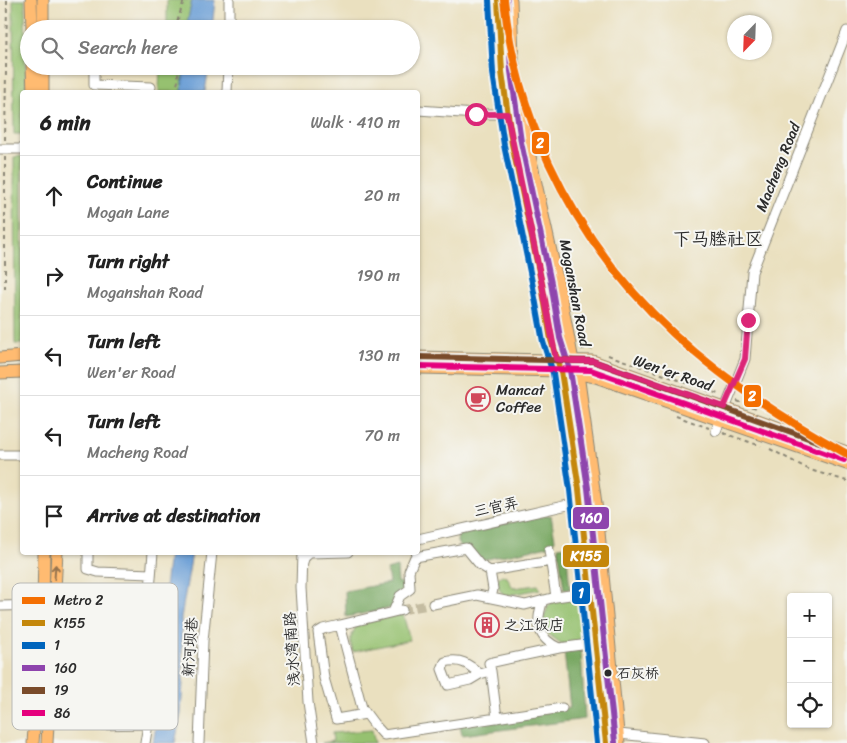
<!DOCTYPE html>
<html lang="en">
<head>
<meta charset="utf-8">
<style>
	:root { --surface:#fff; --page:#f2f2f2; --text:#222; --muted:#767676; --line:#e0e0e0 }
	body { margin:0; font-family:Sriracha,"LXGW WenKai TC",sans-serif; background:var(--page); color:var(--text) }
	.controls { position:absolute; right:15px; bottom:15px; display:grid; overflow:hidden; border-radius:5px; box-shadow:0 1px 4px #0004 }
	.controls button { width:45px; height:45px; display:grid; place-items:center; padding:0; border:0; border-bottom:1px solid var(--line); background:var(--surface); color:var(--text); font:25px sans-serif }
	.compass { position:absolute; left:727px; top:15px; width:45px; height:45px; border-radius:50%; background:var(--surface); box-shadow:0 1px 4px #0004; rotate:203deg }
	.stop { position:absolute; width:15px; height:15px; margin:-11px; border:4px solid #db2777; border-radius:50%; background:#fff }
	.stop.end { background:#db2777; border-color:#fff; box-shadow:0 1px 5px #0008 }
	.list { margin:0; padding:0; list-style:none }
	h2 { display:flex; justify-content:space-between; align-items:center; height:65px; margin:0; padding:0 20px; font-size:21px }
	h2 small { font-size:16px; font-weight:400; color:var(--muted) }
	.list li { display:grid; grid-template-columns:32px 1fr auto; gap:15px; align-items:center; box-sizing:border-box; height:80px; padding:0 20px; border-top:1px solid var(--line) }
	.list b { display:block; font-size:19px; white-space:nowrap }
	.list p { margin:0; font-size:16px; white-space:nowrap; color:var(--muted) }
	.list em { font-size:16px; font-style:normal; color:var(--muted) }
	.icon { flex:none; width:28px; height:28px; fill:none; stroke:currentColor; stroke-width:2; stroke-linecap:round; stroke-linejoin:round }
	.map { position:relative; flex:none; width:847px; height:743px; overflow:hidden }
	.search { position:absolute; background:var(--surface); box-shadow:0 1px 4px #0004; left:20px; top:20px; width:400px; height:55px; display:flex; align-items:center; gap:12px; box-sizing:border-box; padding:0 18px; border-radius:28px; color:var(--muted); font-size:19px }
	.panel { position:absolute; background:var(--surface); box-shadow:0 1px 4px #0004; left:20px; top:90px; width:400px; height:465px; border-radius:5px }
	.map>svg:first-child { display:block }
</style>
</head>
<body>
<div class="map">
<svg width="847" height="743" viewBox="0 0 847 743">
	<rect width="100%" height="100%" fill="#f6f6f2"/>
	<filter id="ink" filterUnits="userSpaceOnUse"><feTurbulence type="fractalNoise" baseFrequency=".02" numOctaves="2"/><feDisplacementMap in="SourceGraphic" scale="10" xChannelSelector="R" yChannelSelector="G"/><feConvolveMatrix kernelMatrix="1 2 1 2 8 2 1 2 1" color-interpolation-filters="sRGB"/></filter>
	<filter id="wash" filterUnits="userSpaceOnUse"><feTurbulence type="fractalNoise" baseFrequency=".0096" numOctaves="4" result="noise"/><feDisplacementMap in="SourceGraphic" scale="20" xChannelSelector="R" yChannelSelector="G"/><feGaussianBlur stdDeviation="1.12" result="paint"/><feColorMatrix in="noise" values="0 0 0 0 0 0 0 0 0 0 0 0 0 0 0 0 0 1.4 0 .05"/><feComposite in="paint" operator="in"/></filter>
	<g filter="url(#wash)">
		<rect width="100%" height="100%" fill="#eae0bf"/>
		<path fill="#96c16f" stroke="#60764d" d="M 13,0 L 25,0 L 26,92 L 22,92 L 22,134 L 14,134 Z
			M 167,0 L 192,0 L 186,29 L 167,29 Z
			M 160,66 L 184,66 L 182,92 L 159,92 Z
			M 22,156 L 22,344 L 15,344 L 14,157 Z
			M 502,575 L 507,577 L 513,588 L 538,585 L 540,589 L 504,596 L 499,588 L 498,578 Z
			M 573,598 L 579,600 L 581,636 L 580,642 L 562,644 L 548,634 L 543,620 L 548,606 L 553,601 Z
			M 403,614 L 410,640 L 353,652 L 350,640 L 356,626 L 362,623 Z
			M 372,730 L 375,743 L 322,743 L 333,741 L 332,733 Z"/>
		<path fill="#78a762" stroke="#526946" d="M 551,515 L 555,540 L 548,546 L 473,562 L 457,542 L 458,532 Z
			M 566,546 L 570,589 L 564,590 L 558,547 Z
			M 397,567 L 398,583 L 407,582 L 406,591 L 392,608 L 346,617 L 345,591 L 389,583 L 387,570 Z
			M 577,649 L 581,651 L 585,719 L 462,735 L 460,725 L 570,708 L 564,651 Z"/>
		<path fill="#699dd5" stroke="#4a6480" d="M 192,0 L 215,0 L 212,29 L 186,29 Z
			M 184,66 L 209,66 L 205,92 L 182,92 Z
			M 169,553 L 192,553 L 181,618 L 183,683 L 181,714 L 175,743 L 153,743 L 159,709 L 157,657 Z"/>
	</g>
	<g filter="url(#ink)">
		<g fill="none" stroke-linecap="round" stroke-linejoin="round">
			<path stroke="#c4bca1" stroke-width="9" stroke-dasharray="9 4.5" stroke-linecap="butt" d="M 402,610 L 433,604"/>
			<defs>
				<path id="minor" d="M 229,29 L 229,0
					M 94,66 L 94,85 L 151,87
					M 227,92 L 228,66
					M 418,110 L 476,114 L 507,114
					M 0,149 L 22,149
					M 716,431 L 745,359 L 752,272 L 847,31
					M 0,455 L 22,455
					M 418,539 L 581,502
					M 549,550 L 556,597
					M 88,552 L 88,569 L 98,572 L 151,574
					M 302,552 L 301,588 L 308,702 L 314,743
					M 302,563 L 304,557 L 309,553 L 348,552
					M 490,571 L 551,561
					M 543,600 C 535,623 537,638 559,648
					M 53,601 L 106,598 L 149,599
					M 433,604 L 477,595 L 525,605 L 556,597 L 591,592
					M 0,606 L 43,605
					M 402,610 L 340,625 L 362,708 L 374,724 L 384,735 L 562,708
					M 393,612 L 400,596 L 410,589 L 409,571 L 415,557 L 466,548 L 480,565 L 490,571 L 493,589 L 491,598
					M 340,625 L 323,629 L 318,632 L 324,678 L 336,719 L 366,714
					M 52,653 L 147,652
					M 491,671 L 497,718
					M 480,674 L 470,680 L 448,685 L 442,669 L 445,662 C 461,658 468,664 480,674 L 491,671 L 489,663 L 559,648 L 596,643
					M 93,689 L 146,689
					M 94,725 L 148,724
					M 619,734 L 705,743
					M 145,743 L 148,724 L 146,689 L 148,616 L 153,552
					M 199,743 L 203,641 L 212,552"/>
				<path id="major" d="M 31,0 L 32,29
					M 498,0 C 498,97 522,191 542,285 C 548,313 549,345 561,371 L 579,489 L 606,743
					M 511,0 L 513,57 L 520,111 L 560,292 L 573,361 L 578,374 L 597,511 L 619,743
					M 43,29 L 43,0
					M 32,66 L 33,92
					M 43,66 L 43,92
					M 418,357 L 593,361 L 847,452
					M 0,358 L 22,356
					M 418,368 L 561,371 L 596,377 L 847,464
					M 0,373 L 22,372
					M 33,743 L 43,605 L 44,552
					M 47,743 L 57,552"/>
			</defs>
			<use href="#minor" stroke="#8a8675" stroke-width="11"/>
			<use href="#major" stroke="#8a8675" stroke-width="13"/>
			<path stroke="#8a8675" stroke-width="2" stroke-dasharray="4 4" stroke-linecap="butt" d="M 175,29 L 184,0
				M 175,92 L 178,81 L 178,66
				M 5,140 L 7,0
				M 5,157 L 5,292
				M 581,349 L 589,348 L 596,351
				M 608,355 L 721,395
				M 737,401 L 756,408
				M 676,416 L 709,428
				M 723,433 L 761,446
				M 770,449 L 810,470 L 847,481"/>
			<use href="#minor" stroke="#fff" stroke-width="9"/>
			<use href="#major" stroke="#ffbb71" stroke-width="11"/>
			<defs>
				<path id="bus-1" d="M 498,0 L 502,72 L 512,144 L 542,285 L 551,340 L 561,371 L 579,489 L 606,743"/>
				<path id="bus-2" d="M 489,0 L 493,73 L 504,145 L 533,287 L 543,342 L 553,373 L 570,490 L 597,743"/>
				<path id="bus-3" d="M 507,0 L 511,71 L 521,142 L 551,283 L 560,338 L 570,370 L 588,488 L 615,742"/>
				<path id="bus-4" d="M 418,357 L 593,361 L 847,452"/>
				<path id="bus-5" d="M 418,366 L 591,370 L 844,460"/>
			</defs>
			<use href="#bus-1" stroke="#f6f6f2" stroke-width="10"/>
			<use href="#bus-2" stroke="#f6f6f2" stroke-width="10"/>
			<use href="#bus-3" stroke="#f6f6f2" stroke-width="10"/>
			<use href="#bus-4" stroke="#f6f6f2" stroke-width="10"/>
			<use href="#bus-5" stroke="#f6f6f2" stroke-width="10"/>
			<use href="#bus-1" stroke="#c4870b" stroke-width="6"/>
			<use href="#bus-2" stroke="#0065bd" stroke-width="6"/>
			<use href="#bus-3" stroke="#8e44ad" stroke-width="6"/>
			<use href="#bus-4" stroke="#7a4b2a" stroke-width="6"/>
			<use href="#bus-5" stroke="#e5007d" stroke-width="6"/>
			<defs>
				<path id="metro-1" d="M 504,0 C 510,57 525,111 549,163 C 612,300 718,383 847,454"/>
			</defs>
			<use href="#metro-1" stroke="#f6f6f2" stroke-width="11"/>
			<use href="#metro-1" stroke="#f46f02" stroke-width="8"/>
		</g>
		<defs><path id="oneway-shaft" d="M-6 0H5M1.5-3L5.5 0L1.5 3" fill="none" stroke-width="1.6" stroke-linecap="round" stroke-linejoin="round" transform="scale(1.25)"/></defs>
		<use stroke="#95734e" href="#oneway-shaft" transform="translate(55 572) rotate(-86)"/>
	</g>
	<g fill="none" stroke-linecap="round" stroke-linejoin="round" filter="url(#ink)">
		<path stroke="#db2777" stroke-width="6" d="M 476,114 L 507,114 L 543,289 L 556,359 L 573,361 L 593,361 L 724,407 L 745,359 L 748,320"/>
	</g>
	<defs>
		<symbol id="cafe-ring" viewBox="-11 -11 22 22"><circle r="9.5" fill="#f6f6f2" stroke="#d1495b" stroke-width="1.5"/><path d="M-5.5-4.5H6V0H3Q3 3.5 0 3.5H-2.5Q-5.5 3.5-5.5 0ZM3-3.2v2h1.7v-2ZM-6 4.5H4V6H-6Z" fill="#d1495b"/></symbol>
		<symbol id="building-ring" viewBox="-11 -11 22 22"><circle r="9.5" fill="#f6f6f2" stroke="#d1495b" stroke-width="1.5"/><path d="M-4-6H4V6H1V3H-1V6H-4ZM-2.5-4.3h1.7v1.8h-1.7ZM.8-4.3h1.7v1.8H.8ZM-2.5-1h1.7V.8h-1.7ZM.8-1h1.7V.8H.8Z" fill="#d1495b"/></symbol>
	</defs>
	<g fill-rule="evenodd">
		<use href="#cafe-ring" x="464" y="385" width="28" height="28"/>
		<use href="#building-ring" x="473" y="611" width="28" height="28"/>
	</g>
	<circle fill="#2b2b2b" stroke="#f6f6f2" stroke-width="2" cx="608" cy="673" r="4.5"/>
	<g text-anchor="middle" dominant-baseline="central" stroke-width="4" stroke-linejoin="round" paint-order="stroke">
		<g font-size="14" fill="#2b2b2b" stroke="#f6f6f2" text-anchor="start">
			<text x="617" y="673">石灰桥</text>
		</g>
		<g font-size="15" fill="#2b2b2b" stroke="#f6f6f2">
			<text transform="translate(778 167) rotate(-68)">Macheng Road</text>
			<text transform="translate(575 293) rotate(79)">Moganshan Road</text>
			<text transform="translate(673 373) rotate(19)">Wen'er Road</text>
			<text transform="translate(496 507) rotate(-12)">三官弄</text>
			<text transform="translate(190 647) rotate(-86)">新河坝巷</text>
			<text transform="translate(292 649) rotate(-94)">浅水湾南路</text>
		</g>
		<g font-size="15" fill="#2b2b2b" stroke="#f6f6f2" text-anchor="start">
			<text x="496" y="390">Mancat<tspan x="496" dy="17">Coffee</tspan></text>
			<text x="504" y="625">之江饭店</text>
		</g>
		<g font-size="18" fill="#2b2b2b" stroke="#f6f6f2">
			<text x="718" y="239">下马塍社区</text>
		</g>
	</g>
	<rect x="12" y="583" width="166" height="147" rx="8" fill="#f6f6f2" stroke="#b9b9b6" stroke-width="1"/>
	<rect x="22" y="597" width="23" height="7" fill="#f46f02"/>
	<rect x="22" y="620" width="23" height="6" fill="#c4870b"/>
	<rect x="22" y="642" width="23" height="7" fill="#0065bd"/>
	<rect x="22" y="665" width="23" height="6" fill="#8e44ad"/>
	<rect x="22" y="687" width="23" height="7" fill="#7a4b2a"/>
	<rect x="22" y="710" width="23" height="6" fill="#e5007d"/>
	<g font-size="14" fill="#2b2b2b">
		<text x="54" y="605">Metro 2</text>
		<text x="54" y="628">K155</text>
		<text x="54" y="650">1</text>
		<text x="54" y="673">160</text>
		<text x="54" y="695">19</text>
		<text x="54" y="718">86</text>
	</g>
	<g stroke="#f6f6f2" stroke-width="2">
		<rect x="531" y="131" width="19" height="24" rx="5" fill="#f46f02"/>
		<rect x="743" y="384" width="19" height="24" rx="5" fill="#f46f02"/>
		<rect x="572" y="506" width="38" height="24" rx="5" fill="#8e44ad"/>
		<rect x="562" y="544" width="48" height="24" rx="5" fill="#c4870b"/>
		<rect x="571" y="581" width="20" height="24" rx="5" fill="#0065bd"/>
	</g>
	<g font-size="14" text-anchor="middle" font-weight="bold" fill="#fff">
		<text x="540" y="148">2</text>
		<text x="752" y="401">2</text>
		<text x="591" y="523">160</text>
		<text x="586" y="561">K155</text>
		<text x="581" y="598">1</text>
	</g>
</svg>
<div class="controls">
<button>+</button>
<button>−</button>
<button><svg class="icon" aria-label="locate" viewBox="0 0 24 24"><circle cx="12" cy="12" r="6"/><path d="M12 2v4M12 18v4M2 12h4M18 12h4"/></svg></button>
</div>
<svg class="compass" viewBox="-18 -18 36 36"><path d="M0-13l5 13h-10z" fill="#e53935"/><path d="M0 13l5-13h-10z" fill="#767676"/></svg>
<div class="stop" style="left:476px;top:114px"></div>
<div class="stop end" style="left:748px;top:320px"></div>
<div class="search"><svg class="icon" aria-label="search" viewBox="0 0 24 24"><circle cx="10" cy="10" r="6"/><path d="M15 15l6 6"/></svg>Search here</div>
<section class="panel">
<h2>6 min<small>Walk · 410 m</small></h2>
<ul class="list">
<li><svg class="icon" aria-label="ahead" viewBox="0 0 24 24"><path d="M12 20V5M6 11l6-6 6 6"/></svg><div><b>Continue</b><p>Mogan Lane</p></div><em>20 m</em></li>
<li><svg class="icon" aria-label="right" viewBox="0 0 24 24"><path d="M7 20v-9h11M14 6l5 5-5 5"/></svg><div><b>Turn right</b><p>Moganshan Road</p></div><em>190 m</em></li>
<li><svg class="icon" aria-label="left" viewBox="0 0 24 24"><path d="M17 20v-9H6M10 6l-5 5 5 5"/></svg><div><b>Turn left</b><p>Wen'er Road</p></div><em>130 m</em></li>
<li><svg class="icon" aria-label="left" viewBox="0 0 24 24"><path d="M17 20v-9H6M10 6l-5 5 5 5"/></svg><div><b>Turn left</b><p>Macheng Road</p></div><em>70 m</em></li>
<li><svg class="icon" aria-label="arrive" viewBox="0 0 24 24"><path d="M6 21V4h12l-3 4 3 4H6"/></svg><div><b>Arrive at destination</b></div></li>
</ul>
</section>
</div>
</body>
</html>
